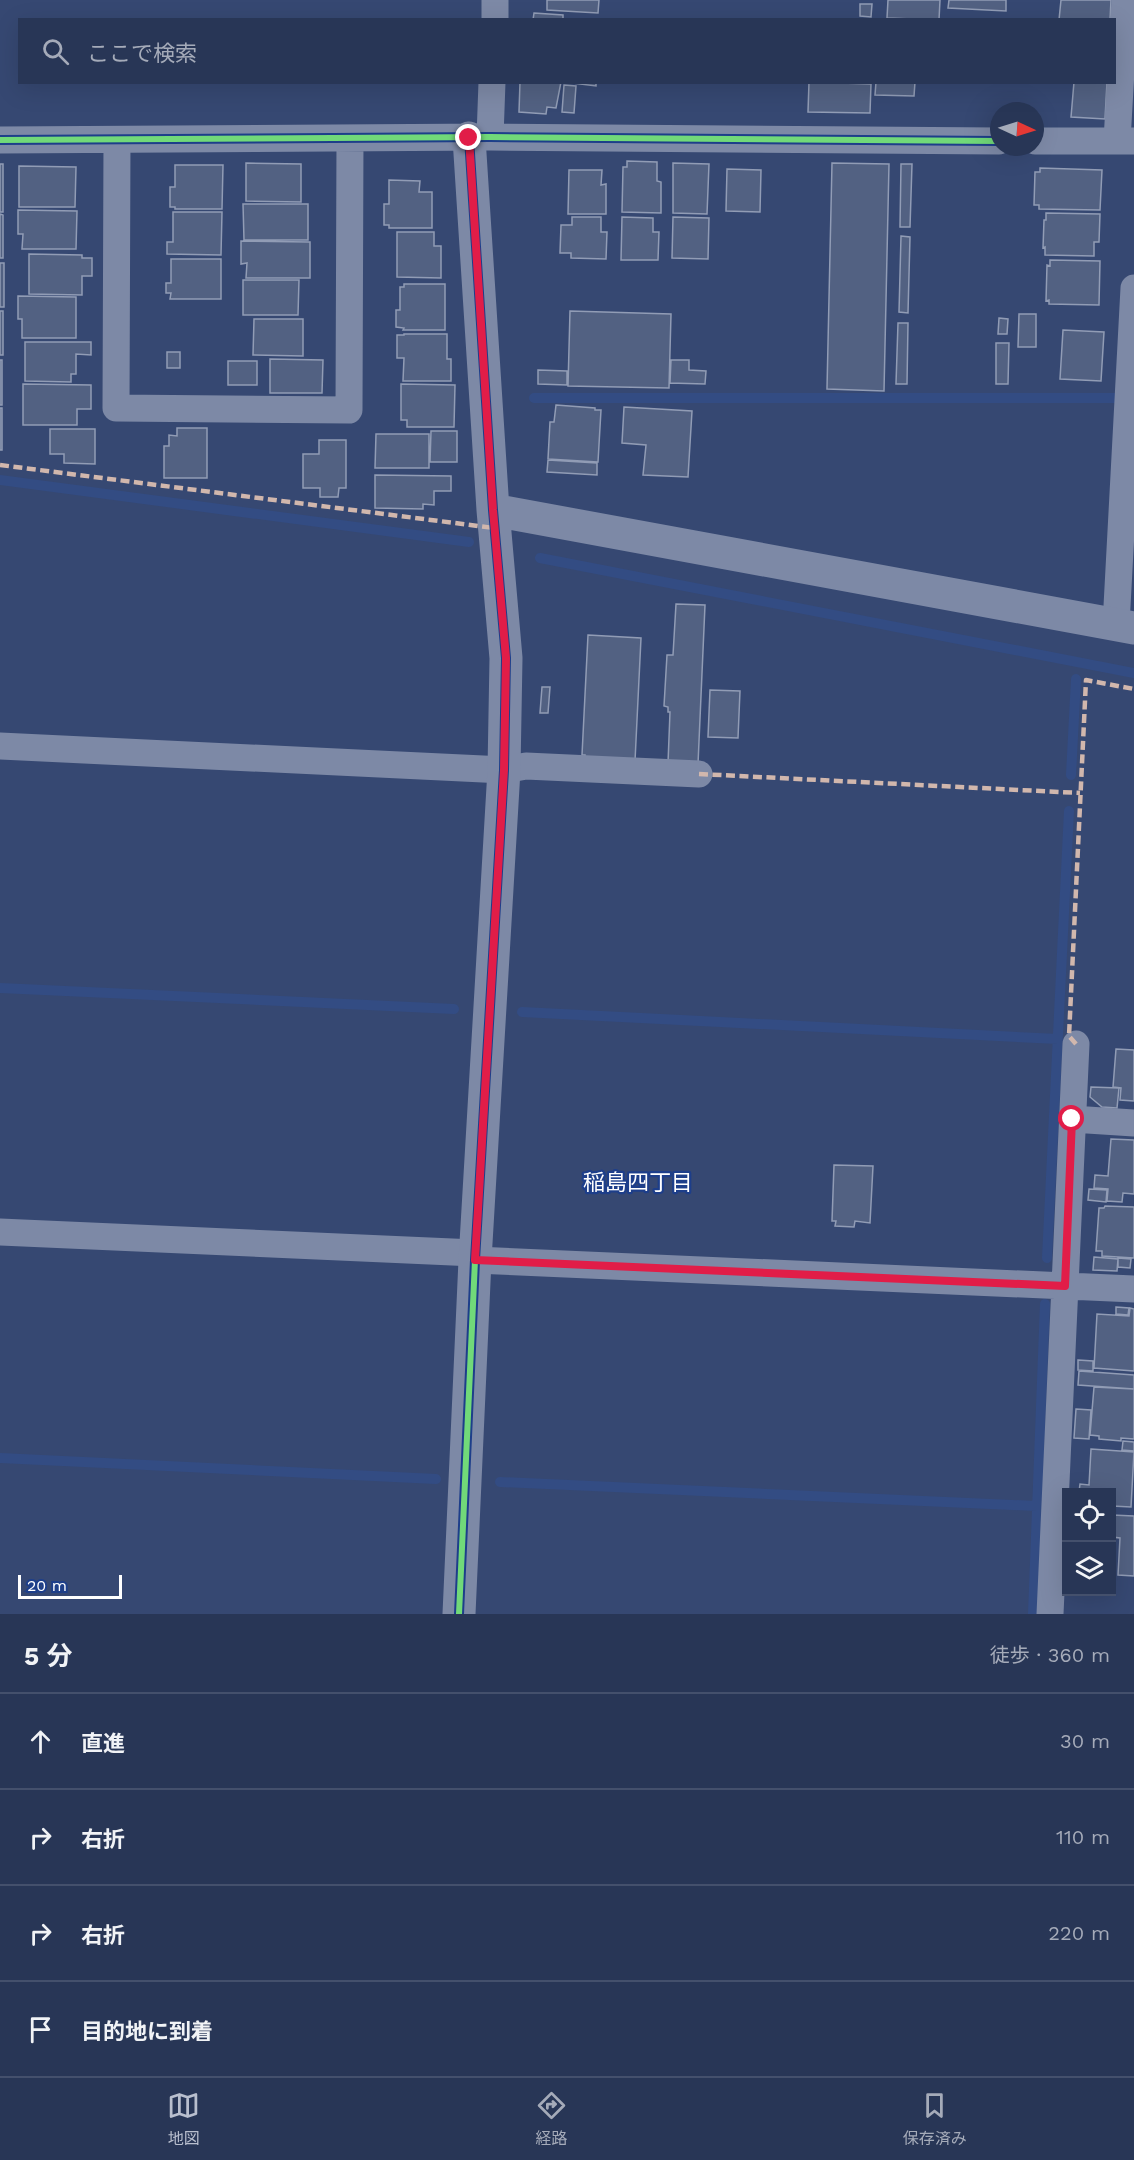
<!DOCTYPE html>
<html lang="ja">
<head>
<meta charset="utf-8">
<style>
	:root { --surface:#283656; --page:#344160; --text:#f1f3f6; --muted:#a5abb9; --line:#44506c; --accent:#b9bfce }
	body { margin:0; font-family:"Work Sans","Noto Sans JP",sans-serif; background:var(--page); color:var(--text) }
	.controls { position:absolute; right:18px; bottom:18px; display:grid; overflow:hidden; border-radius:0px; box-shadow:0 6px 24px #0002 }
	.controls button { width:54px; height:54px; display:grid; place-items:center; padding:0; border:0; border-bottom:2px solid var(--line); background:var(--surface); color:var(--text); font:30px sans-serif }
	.compass { position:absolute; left:990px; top:102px; width:54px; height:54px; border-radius:50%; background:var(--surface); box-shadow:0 6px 24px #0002; rotate:94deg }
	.scale { position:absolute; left:18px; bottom:15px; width:104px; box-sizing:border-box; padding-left:6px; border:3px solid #fff; border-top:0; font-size:16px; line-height:21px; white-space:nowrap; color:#fff; -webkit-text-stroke:4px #1d3e8a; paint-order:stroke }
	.stop { position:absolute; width:18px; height:18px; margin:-14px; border:4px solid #e11d48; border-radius:50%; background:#fff }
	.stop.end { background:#e11d48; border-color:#fff; box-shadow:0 2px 6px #0008 }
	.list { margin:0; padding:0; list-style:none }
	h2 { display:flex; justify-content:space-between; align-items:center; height:78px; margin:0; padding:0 24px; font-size:26px }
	h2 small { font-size:20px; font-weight:400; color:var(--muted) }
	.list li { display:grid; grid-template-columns:39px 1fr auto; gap:18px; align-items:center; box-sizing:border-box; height:96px; padding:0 24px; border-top:2px solid var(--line) }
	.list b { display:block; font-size:22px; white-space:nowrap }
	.list em { font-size:20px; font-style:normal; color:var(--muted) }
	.icon { flex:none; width:33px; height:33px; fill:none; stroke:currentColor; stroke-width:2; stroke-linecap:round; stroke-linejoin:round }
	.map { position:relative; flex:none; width:1134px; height:1614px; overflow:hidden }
	.search { position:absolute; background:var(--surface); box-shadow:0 6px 24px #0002; left:18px; right:18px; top:18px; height:66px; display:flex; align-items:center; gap:15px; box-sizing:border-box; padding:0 21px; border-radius:0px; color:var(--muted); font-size:22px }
	.sheet { height:462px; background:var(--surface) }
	nav { display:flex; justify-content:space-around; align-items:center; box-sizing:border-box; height:84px; border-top:2px solid var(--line); background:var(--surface); font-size:16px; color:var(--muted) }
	nav a { display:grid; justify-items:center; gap:3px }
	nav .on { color:var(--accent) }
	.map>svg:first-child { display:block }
</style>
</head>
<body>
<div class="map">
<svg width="1134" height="1614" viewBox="0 0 1134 1614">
	<rect width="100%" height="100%" fill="#364872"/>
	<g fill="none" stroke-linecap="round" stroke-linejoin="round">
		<path stroke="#334c83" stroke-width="10" d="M 534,398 L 1119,398
			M 0,480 L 469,542
			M 540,558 L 1134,673
			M 1071,775 L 1076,679
			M 0,988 L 454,1009
			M 522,1012 L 1058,1039
			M 1047,1258 L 1069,811
			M 0,1458 L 436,1479
			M 500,1482 L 1037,1506
			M 1033,1614 L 1045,1304"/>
	</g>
	<path fill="#526182" stroke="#919cb5" stroke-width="1.5" d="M 547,0 L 599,0 L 598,13 L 547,10 Z
		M 888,0 L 940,0 L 939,20 L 887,18 Z
		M 949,0 L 1006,0 L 1006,11 L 948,8 Z
		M 1061,0 L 1111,0 L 1110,20 L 1059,20 Z
		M 860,4 L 872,4 L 871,17 L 860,16 Z
		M 534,13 L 563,15 L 563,20 L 533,20 Z
		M 520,82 L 561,82 L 556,108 L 547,107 L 546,114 L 519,112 Z
		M 564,82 L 596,82 L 596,86 Z
		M 809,82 L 871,84 L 870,113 L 808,112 Z
		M 876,82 L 915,82 L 914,96 L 875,95 Z
		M 1074,82 L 1107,82 L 1105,119 L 1071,117 Z
		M 564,85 L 576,86 L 574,113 L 562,112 Z
		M 627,161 L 657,162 L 657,181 L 661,182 L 661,213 L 622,212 L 623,167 L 627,167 Z
		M 246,163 L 301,164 L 301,202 L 246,201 Z
		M 673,163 L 709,164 L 707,214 L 673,213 Z
		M 832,163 L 889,164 L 884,391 L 827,389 Z
		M 0,164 L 3,164 L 3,212 L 0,212 Z
		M 901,164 L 912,164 L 910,227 L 900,227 Z
		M 175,165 L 223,165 L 222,209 L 175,209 L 175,207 L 170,207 L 170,187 L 175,187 Z
		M 19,166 L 76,167 L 75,207 L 19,207 Z
		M 1040,168 L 1102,170 L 1100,210 L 1039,209 L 1039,205 L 1034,205 L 1035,172 L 1040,172 Z
		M 727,169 L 761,170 L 760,212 L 726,211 Z
		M 569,170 L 602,170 L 601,185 L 606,184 L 606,214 L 568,214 Z
		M 389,180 L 420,181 L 419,192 L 432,192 L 432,228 L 389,228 L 389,225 L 384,225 L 384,204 L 389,204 Z
		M 243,204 L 308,204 L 308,240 L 244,240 Z
		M 18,210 L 77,211 L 76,249 L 22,249 L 23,234 L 18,234 Z
		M 173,212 L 222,212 L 221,255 L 167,254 L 167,242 L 173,242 Z
		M 1046,213 L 1100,214 L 1099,242 L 1094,242 L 1094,256 L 1045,255 L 1045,247 L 1043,248 L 1044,220 L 1046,220 Z
		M 0,214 L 3,215 L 3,258 L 0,258 Z
		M 572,217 L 601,217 L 601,232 L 607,232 L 606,259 L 571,258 L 571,253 L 560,253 L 561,225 L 572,225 Z
		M 622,217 L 653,218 L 653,232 L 659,232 L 658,260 L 621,260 Z
		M 673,217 L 709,218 L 708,259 L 672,258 Z
		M 397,232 L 434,232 L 434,246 L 441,246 L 441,278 L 397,277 Z
		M 901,236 L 910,237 L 908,313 L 899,312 Z
		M 241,241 L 310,242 L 310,278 L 246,278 L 247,263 L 241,264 Z
		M 29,254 L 82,255 L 82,258 L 92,258 L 92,276 L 82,276 L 82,295 L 29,294 Z
		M 171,259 L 221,259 L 221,299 L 170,299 L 171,293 L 166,293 L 166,283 L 171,283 Z
		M 1050,260 L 1100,261 L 1099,305 L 1049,304 L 1049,300 L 1046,301 L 1047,265 L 1050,266 Z
		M 0,263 L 4,263 L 4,307 L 0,307 Z
		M 243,280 L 299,280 L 298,315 L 243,315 Z
		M 404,284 L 445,284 L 445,330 L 403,330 L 404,328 L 396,327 L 396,310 L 400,310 L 400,287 L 404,287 Z
		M 18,296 L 76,297 L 76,338 L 22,338 L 22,319 L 18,319 Z
		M 0,311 L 3,311 L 3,355 L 0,355 Z
		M 570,311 L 671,314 L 669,388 L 568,386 Z
		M 1019,314 L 1036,314 L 1036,347 L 1018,347 Z
		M 999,318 L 1008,319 L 1007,334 L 998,334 Z
		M 254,319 L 303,319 L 303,356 L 253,355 Z
		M 898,323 L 908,323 L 907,384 L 896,384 Z
		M 1063,330 L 1104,332 L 1101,381 L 1060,379 Z
		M 404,334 L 447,334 L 447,359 L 451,359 L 451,381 L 403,381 L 404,358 L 397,358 L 397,335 L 404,335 Z
		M 25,342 L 91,342 L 91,355 L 76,354 L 76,374 L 71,374 L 71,382 L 25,381 Z
		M 996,343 L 1009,343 L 1008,384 L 996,384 Z
		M 167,352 L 180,352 L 180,368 L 167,368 Z
		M 270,359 L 323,360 L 322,393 L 270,393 Z
		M 0,360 L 2,360 L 2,405 L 0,405 Z
		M 671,360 L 689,360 L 689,370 L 706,371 L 705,384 L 670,383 Z
		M 228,361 L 257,361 L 257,385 L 228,385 Z
		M 538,370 L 567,371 L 567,385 L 538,384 Z
		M 23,384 L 91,385 L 91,409 L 77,409 L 77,425 L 23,425 Z
		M 401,384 L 455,385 L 454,427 L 407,427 L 407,420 L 401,420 Z
		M 556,405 L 595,408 L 595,410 L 601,410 L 598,462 L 548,459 L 550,422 L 554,422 Z
		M 624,407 L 692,411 L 688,477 L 643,475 L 646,445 L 622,443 Z
		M 0,408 L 2,408 L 2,450 L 0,450 Z
		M 177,428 L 207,428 L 207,478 L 164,478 L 164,446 L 169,446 L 169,435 L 177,436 Z
		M 50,429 L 95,429 L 95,464 L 64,463 L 64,454 L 50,454 Z
		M 431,431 L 457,431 L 457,462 L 430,462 Z
		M 376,434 L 429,434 L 429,468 L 375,468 Z
		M 319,440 L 346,440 L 346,488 L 339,488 L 338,497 L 320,497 L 320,488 L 303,488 L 303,454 L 319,454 Z
		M 548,460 L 597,463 L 597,475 L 547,472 Z
		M 375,475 L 451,476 L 451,491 L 434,491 L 434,505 L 423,504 L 423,509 L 375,508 Z
		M 676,604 L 705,605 L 698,764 L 668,763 L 670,712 L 668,712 L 668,707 L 664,706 L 667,655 L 673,655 Z
		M 588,635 L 641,638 L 635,761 L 585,759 L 585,755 L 582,755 Z
		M 542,687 L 550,687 L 548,713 L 540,713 Z
		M 710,690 L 740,691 L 738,738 L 708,737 Z
		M 1116,1049 L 1134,1050 L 1134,1101 L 1120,1100 L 1121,1088 L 1113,1087 Z
		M 1091,1087 L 1119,1088 L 1117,1108 L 1102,1107 L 1090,1097 Z
		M 1111,1139 L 1134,1140 L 1134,1194 L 1123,1193 L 1122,1202 L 1107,1201 L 1108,1189 L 1094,1188 L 1095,1175 L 1108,1176 Z
		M 834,1165 L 873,1166 L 870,1223 L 855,1221 L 854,1227 L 835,1226 L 836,1221 L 832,1221 Z
		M 1089,1189 L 1107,1190 L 1106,1202 L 1088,1200 Z
		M 1105,1206 L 1134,1207 L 1134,1258 L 1102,1256 L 1102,1251 L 1096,1251 L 1099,1208 L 1104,1208 Z
		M 1094,1257 L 1118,1259 L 1117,1271 L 1093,1270 Z
		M 1118,1258 L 1131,1259 L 1130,1268 L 1118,1267 Z
		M 1116,1307 L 1129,1308 L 1128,1315 L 1116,1314 Z
		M 1130,1308 L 1134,1309 L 1134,1371 L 1094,1368 L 1097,1314 L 1129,1316 Z
		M 1078,1360 L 1093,1361 L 1093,1371 L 1078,1370 Z
		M 1079,1371 L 1134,1375 L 1134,1389 L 1078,1385 Z
		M 1094,1387 L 1134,1389 L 1134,1439 L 1121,1438 L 1121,1441 L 1099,1439 L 1099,1436 L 1090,1435 Z
		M 1076,1409 L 1091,1410 L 1089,1439 L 1074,1438 Z
		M 1123,1441 L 1134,1442 L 1134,1451 L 1122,1450 Z
		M 1091,1449 L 1134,1452 L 1131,1507 L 1112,1506 L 1112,1492 L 1079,1492 L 1080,1484 L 1089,1485 Z
		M 1112,1515 L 1134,1516 L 1134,1576 L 1118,1575 L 1120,1538 L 1112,1537 Z"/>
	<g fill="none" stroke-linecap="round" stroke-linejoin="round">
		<path stroke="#7d89a6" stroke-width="27" d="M 495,20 L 495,0
			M 490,137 L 492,82
			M 0,140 L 490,137 L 999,141
			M 117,140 L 116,408 L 349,410 L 350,138
			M 1035,141 L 1133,141
			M 1117,141 L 1125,0
			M 1116,625 L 1134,288
			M 0,746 L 504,770 L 526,766 L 699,774
			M 1072,1119 L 1134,1123
			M 0,1232 L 475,1253
			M 475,1260 L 1134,1289
			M 1050,1614 L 1076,1044"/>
		<path stroke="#7d89a6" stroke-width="33" d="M 493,510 L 1134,628
			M 459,1614 L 475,1260 L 504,770 L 506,658 L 493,510 L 469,138"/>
		<path stroke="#d1b7ad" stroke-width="4.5" stroke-dasharray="9 4.5" stroke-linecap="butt" d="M 0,465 L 494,528
			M 699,774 L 1080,793
			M 1076,1044 L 1069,1036 L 1086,680 L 1134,689"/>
		<defs>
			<path id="cycleway" d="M 0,140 L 490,137 L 999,141
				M 459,1614 L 475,1260 L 504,770 L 506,658 L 493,510 L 469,138"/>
		</defs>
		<use href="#cycleway" stroke="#1d3e8a" stroke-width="10"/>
		<use href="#cycleway" stroke="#71d979" stroke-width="6"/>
	</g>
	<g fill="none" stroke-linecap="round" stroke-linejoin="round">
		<path stroke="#e11d48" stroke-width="8" d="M 469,138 L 493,510 L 506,658 L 504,770 L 475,1260 L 1065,1286 L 1072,1119"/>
	</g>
	<g text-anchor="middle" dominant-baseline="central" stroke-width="4.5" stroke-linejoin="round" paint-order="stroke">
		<g font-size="22" fill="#fff" stroke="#1d3e8a">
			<text x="638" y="1182">稲島四丁目</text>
		</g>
	</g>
</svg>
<div class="controls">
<button><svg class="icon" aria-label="locate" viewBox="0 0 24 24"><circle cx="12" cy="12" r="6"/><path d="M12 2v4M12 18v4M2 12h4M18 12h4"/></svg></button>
<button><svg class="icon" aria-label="layers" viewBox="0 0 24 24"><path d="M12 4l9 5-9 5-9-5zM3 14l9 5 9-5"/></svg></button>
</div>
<svg class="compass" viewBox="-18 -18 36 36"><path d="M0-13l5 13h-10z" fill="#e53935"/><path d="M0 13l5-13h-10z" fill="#a5abb9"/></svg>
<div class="scale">20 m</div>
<div class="stop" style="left:1072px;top:1119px"></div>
<div class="stop end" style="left:469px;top:138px"></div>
<div class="search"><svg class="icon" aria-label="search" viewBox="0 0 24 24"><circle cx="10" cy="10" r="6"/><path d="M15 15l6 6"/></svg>ここで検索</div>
</div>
<section class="sheet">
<h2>5 分<small>徒歩 · 360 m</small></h2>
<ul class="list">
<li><svg class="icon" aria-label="ahead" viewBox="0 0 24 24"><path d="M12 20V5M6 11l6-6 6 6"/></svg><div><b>直進</b></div><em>30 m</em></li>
<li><svg class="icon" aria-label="right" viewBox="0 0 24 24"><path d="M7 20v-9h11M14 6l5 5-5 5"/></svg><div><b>右折</b></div><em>110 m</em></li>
<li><svg class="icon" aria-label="right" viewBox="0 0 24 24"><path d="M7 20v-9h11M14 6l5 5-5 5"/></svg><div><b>右折</b></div><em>220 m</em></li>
<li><svg class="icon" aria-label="arrive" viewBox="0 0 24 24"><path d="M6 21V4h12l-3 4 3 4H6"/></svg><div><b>目的地に到着</b></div></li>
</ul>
</section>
<nav>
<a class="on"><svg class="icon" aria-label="map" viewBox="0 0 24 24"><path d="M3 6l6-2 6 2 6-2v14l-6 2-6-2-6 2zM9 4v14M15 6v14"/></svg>地図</a>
<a><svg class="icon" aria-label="directions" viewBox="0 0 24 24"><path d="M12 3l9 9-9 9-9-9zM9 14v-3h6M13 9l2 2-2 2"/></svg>経路</a>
<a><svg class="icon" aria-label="saved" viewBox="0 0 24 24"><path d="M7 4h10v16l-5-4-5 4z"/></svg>保存済み</a>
</nav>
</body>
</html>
